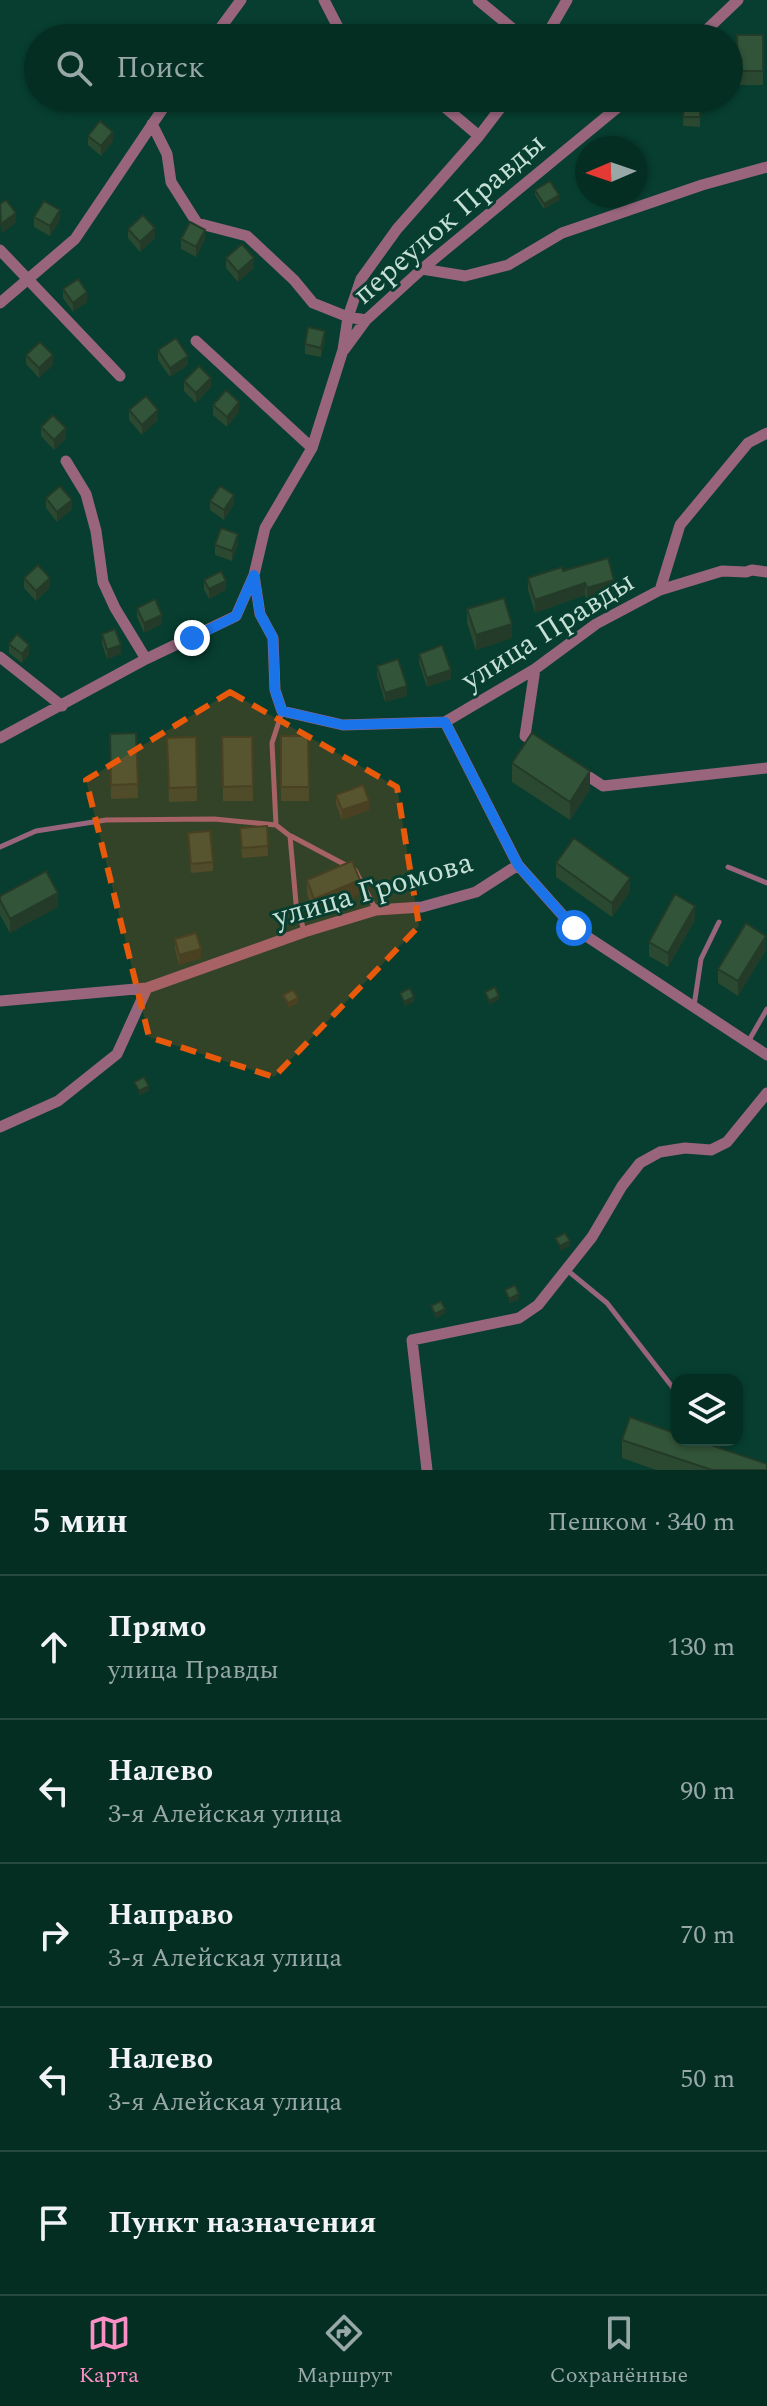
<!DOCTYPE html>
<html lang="ru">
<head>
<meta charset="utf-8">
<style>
	:root { --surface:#052e23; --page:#133a30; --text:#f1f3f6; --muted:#97a8a6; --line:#264a41; --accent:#fb8fc5 }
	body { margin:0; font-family:Spectral,serif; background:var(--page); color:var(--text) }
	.controls { position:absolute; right:24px; bottom:24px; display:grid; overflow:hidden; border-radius:16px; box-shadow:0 2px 6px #0004 }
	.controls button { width:72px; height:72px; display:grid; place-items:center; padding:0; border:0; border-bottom:2px solid var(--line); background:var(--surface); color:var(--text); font:40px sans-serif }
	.compass { position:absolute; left:575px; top:136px; width:72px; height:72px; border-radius:50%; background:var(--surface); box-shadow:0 2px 6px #0004; rotate:268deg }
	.stop { position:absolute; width:24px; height:24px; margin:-18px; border:6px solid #1a73e8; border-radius:50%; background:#fff }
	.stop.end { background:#1a73e8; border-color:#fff; box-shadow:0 2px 8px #0008 }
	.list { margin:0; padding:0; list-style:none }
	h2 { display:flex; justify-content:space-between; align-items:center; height:104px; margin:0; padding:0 32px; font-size:34px }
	h2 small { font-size:26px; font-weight:400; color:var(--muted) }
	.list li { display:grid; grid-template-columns:52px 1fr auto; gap:24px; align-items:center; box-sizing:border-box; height:144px; padding:0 32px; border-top:2px solid var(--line) }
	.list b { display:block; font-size:30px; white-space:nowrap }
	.list p { margin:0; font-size:26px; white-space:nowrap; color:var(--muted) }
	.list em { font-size:26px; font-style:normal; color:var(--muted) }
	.icon { flex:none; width:44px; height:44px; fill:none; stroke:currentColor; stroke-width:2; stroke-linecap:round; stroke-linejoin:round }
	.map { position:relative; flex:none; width:767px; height:1470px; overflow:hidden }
	.search { position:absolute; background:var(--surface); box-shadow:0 2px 6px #0004; left:24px; right:24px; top:24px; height:88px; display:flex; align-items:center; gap:20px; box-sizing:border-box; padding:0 28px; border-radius:44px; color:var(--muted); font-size:30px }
	.sheet { height:824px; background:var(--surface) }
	nav { display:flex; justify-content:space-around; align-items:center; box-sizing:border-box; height:112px; border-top:2px solid var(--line); background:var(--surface); font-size:22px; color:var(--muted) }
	nav a { display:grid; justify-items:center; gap:4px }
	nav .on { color:var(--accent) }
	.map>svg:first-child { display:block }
</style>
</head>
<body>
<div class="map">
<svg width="767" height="1470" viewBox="0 0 767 1470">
	<rect width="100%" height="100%" fill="#073e2f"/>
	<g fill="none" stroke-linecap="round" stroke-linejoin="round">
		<path stroke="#98657d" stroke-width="5" d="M 276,825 L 272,743 L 282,712
			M 291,836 L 355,870 L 376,910
			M 0,847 L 36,831 L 106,820 L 214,819 L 276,825 L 290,836 L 296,903 L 304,931
			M 728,867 L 767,883
			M 694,1006 L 701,959 L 719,922
			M 748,1042 L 767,1009
			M 567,1270 L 607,1303 L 677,1393"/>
		<path stroke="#98657d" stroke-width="11" d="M 324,0 L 342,35 L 347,38
			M 478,0 L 524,38
			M 213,38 L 241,0
			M 545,38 L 567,0
			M 698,38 L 738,0
			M 434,98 L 479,136
			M 152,124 L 167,154 L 171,182 L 197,223 L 247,236 L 294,280 L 313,303 L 348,317 L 366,320
			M 0,250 L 120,376
			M 422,269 L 465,276 L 508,265 L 562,233 L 702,185 L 767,167
			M 0,303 L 75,239 L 170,98
			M 196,341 L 312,448
			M 344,350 L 366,320 L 422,269 L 629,98
			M 66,461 L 86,494 L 96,531 L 103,582 L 115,608 L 146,659
			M 254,575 L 265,528 L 312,448 L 343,350 L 348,317 L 361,279 L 397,229 L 479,136 L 508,98
			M 660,590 L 680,525 L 748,443 L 767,433
			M 0,657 L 62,706
			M 535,669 L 525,736 L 539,744
			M 445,722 L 518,865 L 574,928 L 767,1055
			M 0,738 L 146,659 L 236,616 L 254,575 L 260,614 L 273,638 L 275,690 L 282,711 L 343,725 L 445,722 L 535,669 L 596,624 L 660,590 L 722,571 L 746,572 L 752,570 L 767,572
			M 577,769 L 603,786 L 767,768
			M 0,1001 L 147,988
			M 0,1127 L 58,1101 L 117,1054 L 147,988 L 304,932 L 376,910 L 422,907 L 476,892 L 518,865
			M 427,1470 L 412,1340 L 519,1318 L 538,1305 L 592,1237 L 622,1186 L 640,1163 L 660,1152 L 685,1148 L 711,1150 L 727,1142 L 767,1093"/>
	</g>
	<path fill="#2b4831" d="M 737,35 L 763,35 L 763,85 L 738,85 Z
		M 684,98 L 700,98 L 700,127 L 683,126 Z
		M 88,136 L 113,141 L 101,156 L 88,145 Z
		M 535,190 L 559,200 L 544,209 L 535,195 Z
		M 34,217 L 60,220 L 50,236 L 34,227 Z
		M 128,229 L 155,238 L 140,252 L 128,238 Z
		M 181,239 L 205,240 L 196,257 L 181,249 Z
		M 226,258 L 254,268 L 238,282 L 226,268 Z
		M 63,289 L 87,302 L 73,312 L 63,298 Z
		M 325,340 L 321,357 L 305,354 L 305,344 Z
		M 158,350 L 188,365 L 170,377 L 158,360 Z
		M 26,355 L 53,365 L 39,378 L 26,364 Z
		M 184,381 L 211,387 L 196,403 L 184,391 Z
		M 213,405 L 239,412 L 227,427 L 213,415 Z
		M 129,410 L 158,420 L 142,435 L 129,420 Z
		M 41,427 L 66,438 L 54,450 L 41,436 Z
		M 46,498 L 72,509 L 57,522 L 46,508 Z
		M 210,501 L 234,504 L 224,520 L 210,510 Z
		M 238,543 L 232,561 L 215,555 L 215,545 Z
		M 563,571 L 614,592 L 587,600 L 585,595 L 535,613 L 528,590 L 528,578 Z
		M 24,578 L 50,587 L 36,601 L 24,588 Z
		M 204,580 L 226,590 L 209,599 L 204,589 Z
		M 137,608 L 162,624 L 144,633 L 137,617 Z
		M 467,609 L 512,638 L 476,650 L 467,623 Z
		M 102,634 L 121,654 L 107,659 L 102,644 Z
		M 9,644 L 29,655 L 22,663 L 9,653 Z
		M 419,654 L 451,679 L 427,687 L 419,663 Z
		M 377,666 L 407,696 L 385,702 L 377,675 Z
		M 136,733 L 138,798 L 111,799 L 110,734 Z
		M 281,736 L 308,736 L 309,801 L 281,801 Z
		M 196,737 L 197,801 L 169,802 L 167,738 Z
		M 222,737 L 252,737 L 253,801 L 223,801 Z
		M 512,763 L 590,790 L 570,820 L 512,782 Z
		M 336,795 L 369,810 L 342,820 L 336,804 Z
		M 267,826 L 268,856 L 242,858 L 240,828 Z
		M 188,833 L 213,862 L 213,871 L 191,873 Z
		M 556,863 L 630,892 L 612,917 L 556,877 Z
		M 307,880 L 360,894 L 314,913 L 307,894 Z
		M 0,896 L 58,907 L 10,933 L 0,915 Z
		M 695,920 L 668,967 L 649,956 L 649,942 Z
		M 175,939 L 201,958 L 179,965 L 175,949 Z
		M 766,950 L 738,996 L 718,983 L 718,969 Z
		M 622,1440 L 767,1470 L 656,1470 L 622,1458 Z"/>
	<path fill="#233b28" d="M 113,132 L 113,141 L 101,156 L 101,146 Z
		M 559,195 L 559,200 L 544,209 L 544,204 Z
		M 60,210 L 60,220 L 50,236 L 50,226 Z
		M 16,213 L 16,223 L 1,234 L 1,224 Z
		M 155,228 L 155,238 L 140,252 L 140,242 Z
		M 205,230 L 205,240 L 196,257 L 196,247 Z
		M 254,258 L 254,268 L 238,282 L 238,272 Z
		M 87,292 L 87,302 L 73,312 L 73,303 Z
		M 325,331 L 325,340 L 321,357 L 321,348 Z
		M 53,355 L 53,365 L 39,378 L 39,368 Z
		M 188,356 L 188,365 L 170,377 L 170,368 Z
		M 211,378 L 211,387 L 196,403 L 196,393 Z
		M 239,402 L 239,412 L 227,427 L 227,417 Z
		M 158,410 L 158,420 L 142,435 L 142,425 Z
		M 66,428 L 66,438 L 54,450 L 54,440 Z
		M 234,495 L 234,504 L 224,520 L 224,510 Z
		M 72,500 L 72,509 L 57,522 L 57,512 Z
		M 238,534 L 238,543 L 232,561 L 232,551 Z
		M 50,578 L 50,587 L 36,601 L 36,591 Z
		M 614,580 L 614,592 L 587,600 L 587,588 Z
		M 226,581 L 226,590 L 209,599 L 209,589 Z
		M 585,583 L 585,595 L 535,613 L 535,600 Z
		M 162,615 L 162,624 L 144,633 L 144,623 Z
		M 512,624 L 512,638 L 476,650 L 476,635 Z
		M 29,645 L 29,655 L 22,663 L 22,654 Z
		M 121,645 L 121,654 L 107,659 L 107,650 Z
		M 451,670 L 451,679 L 427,687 L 427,678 Z
		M 407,686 L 407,696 L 385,702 L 385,693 Z
		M 590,771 L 590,790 L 570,820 L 570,802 Z
		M 369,801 L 369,810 L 342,820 L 342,810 Z
		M 630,878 L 630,892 L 612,917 L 612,903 Z
		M 360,880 L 360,894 L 314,913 L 314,899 Z
		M 58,893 L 58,907 L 10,933 L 10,919 Z
		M 695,906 L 695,920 L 668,967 L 668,953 Z
		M 766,936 L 766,950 L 738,996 L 738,981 Z
		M 201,949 L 201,958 L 179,965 L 179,955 Z
		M 499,996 L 499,1000 L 489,1005 L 489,1001 Z
		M 414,997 L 414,1002 L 404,1007 L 404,1002 Z
		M 298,998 L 298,1003 L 288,1008 L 288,1003 Z
		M 149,1086 L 149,1091 L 139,1096 L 139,1091 Z
		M 570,1241 L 570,1246 L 560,1251 L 560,1246 Z
		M 519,1294 L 519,1299 L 509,1304 L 509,1299 Z
		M 445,1309 L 445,1314 L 435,1319 L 435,1314 Z"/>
	<path fill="#325439" stroke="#233b28" stroke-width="2" d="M 737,35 L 763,35 L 763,71 L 738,71 Z
		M 684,98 L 700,98 L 700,117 L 683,117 Z
		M 100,121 L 113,132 L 101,146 L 88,136 Z
		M 550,181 L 559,195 L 544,204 L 535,190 Z
		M 6,200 L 16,213 L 1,224 L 0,204 Z
		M 44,201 L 60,210 L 50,226 L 34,217 Z
		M 143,215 L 155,228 L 140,242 L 128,229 Z
		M 190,222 L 205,230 L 196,247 L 181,239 Z
		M 242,244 L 254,258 L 238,272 L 226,258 Z
		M 78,279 L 87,292 L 73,303 L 63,289 Z
		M 308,327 L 325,331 L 321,348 L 305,344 Z
		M 176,338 L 188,356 L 170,368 L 158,350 Z
		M 40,342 L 53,355 L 39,368 L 26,355 Z
		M 199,366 L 211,378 L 196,393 L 184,381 Z
		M 226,390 L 239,402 L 227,417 L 213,405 Z
		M 146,396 L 158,410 L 142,425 L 129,410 Z
		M 53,415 L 66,428 L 54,440 L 41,427 Z
		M 60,486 L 72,500 L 57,512 L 46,498 Z
		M 220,486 L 234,495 L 224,510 L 210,501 Z
		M 221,528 L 238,534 L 232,551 L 215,545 Z
		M 608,558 L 614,580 L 587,588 L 585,583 L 535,600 L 528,578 L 562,567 L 563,571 Z
		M 38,565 L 50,578 L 36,591 L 24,578 Z
		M 221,571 L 226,581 L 209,589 L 204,580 Z
		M 504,598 L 512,624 L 476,635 L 467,609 Z
		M 155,599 L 162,615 L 144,623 L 137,608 Z
		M 115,629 L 121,645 L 107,650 L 102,634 Z
		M 17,634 L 29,645 L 22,654 L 9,644 Z
		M 442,645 L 451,670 L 427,678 L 419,654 Z
		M 398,659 L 407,686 L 385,693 L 377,666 Z
		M 136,733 L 138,784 L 111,785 L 110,734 Z
		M 532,733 L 590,771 L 570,802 L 512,763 Z
		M 281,736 L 308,736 L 309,787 L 281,787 Z
		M 196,737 L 197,787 L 169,788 L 167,738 Z
		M 222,737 L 252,737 L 253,786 L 223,787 Z
		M 363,785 L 369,801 L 342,810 L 336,795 Z
		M 267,826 L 268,846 L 242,848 L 240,828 Z
		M 210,831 L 213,862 L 191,864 L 188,833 Z
		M 574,838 L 630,878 L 612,903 L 556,863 Z
		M 352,861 L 360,880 L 314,899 L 307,880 Z
		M 46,871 L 58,893 L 10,919 L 0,900 L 0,896 Z
		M 675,894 L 695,906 L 668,953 L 649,942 Z
		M 746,923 L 766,936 L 738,981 L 718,969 Z
		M 196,933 L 201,949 L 179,955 L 175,939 Z
		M 495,987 L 499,996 L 489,1001 L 485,992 Z
		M 410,988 L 414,997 L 404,1002 L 400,993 Z
		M 293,990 L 298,998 L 288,1003 L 283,995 Z
		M 144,1077 L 149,1086 L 139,1091 L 134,1082 Z
		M 565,1233 L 570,1241 L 560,1246 L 555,1238 Z
		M 515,1285 L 519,1294 L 509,1299 L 505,1290 Z
		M 441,1301 L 445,1309 L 435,1314 L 431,1306 Z
		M 630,1417 L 677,1434 L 677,1440 L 696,1440 L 767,1464 L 767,1470 L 712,1470 L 622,1440 Z"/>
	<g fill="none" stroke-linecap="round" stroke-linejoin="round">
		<path stroke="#1a73e8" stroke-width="10" d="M 192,638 L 236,616 L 254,575 L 260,614 L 273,638 L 275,690 L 282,711 L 343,725 L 445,722 L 518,865 L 574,928"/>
	</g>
	<path fill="#e8590c" fill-opacity="0.2" stroke="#e8590c" stroke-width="6" stroke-dasharray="16 10" stroke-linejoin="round" d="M 230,692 L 397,787 L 419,926 L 274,1077 L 149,1037 L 86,780 Z"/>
	<g text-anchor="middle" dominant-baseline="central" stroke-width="6" stroke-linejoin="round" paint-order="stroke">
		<g font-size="30" fill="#c6e0d6" stroke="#073e2f">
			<text transform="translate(449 219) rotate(-41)">переулок Правды</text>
			<text transform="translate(548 631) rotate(-32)">улица Правды</text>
			<text transform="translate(373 890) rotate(-16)">улица Громова</text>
		</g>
	</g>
</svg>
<div class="controls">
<button><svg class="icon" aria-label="layers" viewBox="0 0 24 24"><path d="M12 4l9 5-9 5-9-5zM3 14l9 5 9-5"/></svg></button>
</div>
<svg class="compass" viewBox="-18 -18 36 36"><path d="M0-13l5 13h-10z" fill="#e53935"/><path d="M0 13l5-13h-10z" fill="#97a8a6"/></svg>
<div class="stop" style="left:574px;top:928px"></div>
<div class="stop end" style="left:192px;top:638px"></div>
<div class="search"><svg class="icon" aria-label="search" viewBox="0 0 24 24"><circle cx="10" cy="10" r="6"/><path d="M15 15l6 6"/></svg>Поиск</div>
</div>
<section class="sheet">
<h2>5 мин<small>Пешком · 340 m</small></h2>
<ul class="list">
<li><svg class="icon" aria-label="ahead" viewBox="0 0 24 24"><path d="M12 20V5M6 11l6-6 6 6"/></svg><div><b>Прямо</b><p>улица Правды</p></div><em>130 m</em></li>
<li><svg class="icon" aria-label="left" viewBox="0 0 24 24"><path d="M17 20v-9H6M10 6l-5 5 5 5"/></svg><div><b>Налево</b><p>3-я Алейская улица</p></div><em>90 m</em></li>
<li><svg class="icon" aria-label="right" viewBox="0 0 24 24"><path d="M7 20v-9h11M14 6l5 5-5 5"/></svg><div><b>Направо</b><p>3-я Алейская улица</p></div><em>70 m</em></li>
<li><svg class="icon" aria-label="left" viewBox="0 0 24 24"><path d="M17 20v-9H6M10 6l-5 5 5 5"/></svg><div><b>Налево</b><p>3-я Алейская улица</p></div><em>50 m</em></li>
<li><svg class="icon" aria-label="arrive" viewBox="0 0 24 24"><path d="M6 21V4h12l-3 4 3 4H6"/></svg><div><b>Пункт назначения</b></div></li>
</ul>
</section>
<nav>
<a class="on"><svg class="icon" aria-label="map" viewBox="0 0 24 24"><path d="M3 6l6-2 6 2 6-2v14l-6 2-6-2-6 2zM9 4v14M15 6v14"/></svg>Карта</a>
<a><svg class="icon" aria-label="directions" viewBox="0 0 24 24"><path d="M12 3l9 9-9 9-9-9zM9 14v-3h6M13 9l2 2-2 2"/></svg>Маршрут</a>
<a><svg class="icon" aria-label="saved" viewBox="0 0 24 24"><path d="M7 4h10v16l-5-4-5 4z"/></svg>Сохранённые</a>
</nav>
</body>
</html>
